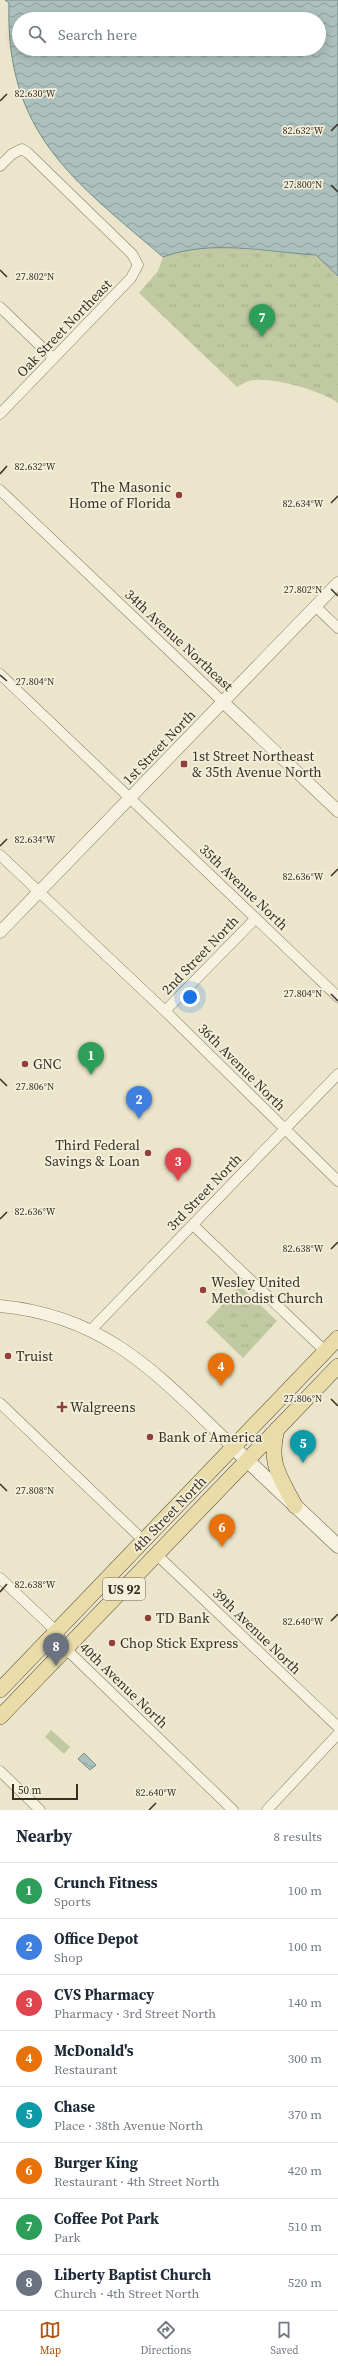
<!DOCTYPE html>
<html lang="en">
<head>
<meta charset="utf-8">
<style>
	:root { --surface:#fff; --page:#f6f6f7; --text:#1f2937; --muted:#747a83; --line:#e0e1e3; --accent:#b45309 }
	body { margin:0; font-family:"Source Serif 4",serif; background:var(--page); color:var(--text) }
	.scale { position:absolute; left:12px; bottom:10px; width:66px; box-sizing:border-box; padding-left:4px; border:2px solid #393023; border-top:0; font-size:11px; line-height:14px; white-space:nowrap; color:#393023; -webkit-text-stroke:3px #f3efdb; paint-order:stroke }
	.you { position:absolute; left:190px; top:997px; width:14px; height:14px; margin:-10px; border:3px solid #fff; border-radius:50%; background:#1a73e8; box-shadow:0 0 0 6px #1a73e833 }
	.badge { display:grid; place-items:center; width:26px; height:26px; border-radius:50%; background:var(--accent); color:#fff; font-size:13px; font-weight:700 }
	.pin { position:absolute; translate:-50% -33px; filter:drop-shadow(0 1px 2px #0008) }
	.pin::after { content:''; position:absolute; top:21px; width:14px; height:12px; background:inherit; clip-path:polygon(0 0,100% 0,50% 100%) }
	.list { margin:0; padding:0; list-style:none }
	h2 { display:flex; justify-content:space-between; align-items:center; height:52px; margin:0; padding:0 16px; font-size:17px }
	h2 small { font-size:13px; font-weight:400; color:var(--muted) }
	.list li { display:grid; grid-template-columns:26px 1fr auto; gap:12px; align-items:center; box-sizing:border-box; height:56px; padding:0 16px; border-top:1px solid var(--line) }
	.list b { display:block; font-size:15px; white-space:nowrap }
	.list p { margin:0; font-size:13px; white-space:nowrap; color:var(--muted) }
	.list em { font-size:13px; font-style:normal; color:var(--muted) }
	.icon { flex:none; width:22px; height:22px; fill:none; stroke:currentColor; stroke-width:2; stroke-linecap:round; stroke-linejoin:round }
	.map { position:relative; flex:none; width:338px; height:1810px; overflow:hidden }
	.search { position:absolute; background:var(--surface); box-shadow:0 2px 10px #0003; left:12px; right:12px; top:12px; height:44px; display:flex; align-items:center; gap:10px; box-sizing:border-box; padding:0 14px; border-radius:22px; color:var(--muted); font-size:15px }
	.sheet { height:500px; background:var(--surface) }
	nav { display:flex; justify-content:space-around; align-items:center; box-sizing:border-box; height:56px; border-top:1px solid var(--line); background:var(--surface); font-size:11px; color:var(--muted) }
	nav a { display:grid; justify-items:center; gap:2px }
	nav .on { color:var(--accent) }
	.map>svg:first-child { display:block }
</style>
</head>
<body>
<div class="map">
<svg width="338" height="1810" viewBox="0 0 338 1810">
	<defs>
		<pattern id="park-tufts" width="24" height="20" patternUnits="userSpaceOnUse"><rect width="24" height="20" fill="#c0c9a1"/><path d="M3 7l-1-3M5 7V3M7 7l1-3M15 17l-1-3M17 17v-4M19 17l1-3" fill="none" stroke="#a6ad8a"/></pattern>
		<pattern id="water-waves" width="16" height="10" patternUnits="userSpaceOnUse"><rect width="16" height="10" fill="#acc1bd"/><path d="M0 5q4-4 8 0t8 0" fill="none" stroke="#8d9d99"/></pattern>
	</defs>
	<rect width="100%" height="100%" fill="#ebe5cc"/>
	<path fill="#c0c9a1" d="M 51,1730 L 70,1747 L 64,1754 L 45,1737 Z"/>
	<path fill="url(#park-tufts)" d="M 205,246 L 317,255 L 338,276 L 338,403 C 323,391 268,375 249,381 C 245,382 241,385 237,387 L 139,293 L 158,271 L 163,257 L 176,252 Z
		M 240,1286 L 277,1321 L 243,1358 L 206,1322 Z"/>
	<path fill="url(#water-waves)" stroke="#738f8a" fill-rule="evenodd" d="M 5,0 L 338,0 L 338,276 L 316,255 C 266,252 211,239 163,257 C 73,180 5,133 9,3 ZM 19,19 L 319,19 L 319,49 L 19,49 Z
		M 84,1753 L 96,1765 L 90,1770 L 78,1759 Z"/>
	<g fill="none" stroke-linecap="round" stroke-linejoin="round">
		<defs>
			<path id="minor" d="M 0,166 L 12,154 L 22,149 L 28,153 L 132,254 L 138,265 L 131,278 L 0,414
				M 0,307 L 53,358
				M 0,490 L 223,702
				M 315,606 L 338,628
				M 0,674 L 338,997
				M 0,855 L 165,1011 L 338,1181
				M 165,1011 L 256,918
				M 193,1225 L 325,1351
				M 91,1330 L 338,1074
				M 0,1403 L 144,1541
				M 157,1555 L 338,1727
				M 0,1578 L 56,1631 L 66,1649 L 233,1810
				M 0,1771 L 40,1810
				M 267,1810 L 338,1734"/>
			<path id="tertiary" d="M 223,702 L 338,811
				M 0,932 L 338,583
				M 0,1306 C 108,1316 160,1377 234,1448"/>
			<path id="secondary" d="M 234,1448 L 338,1546"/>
			<path id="primary" d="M 277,1429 C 268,1464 280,1476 295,1506
				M 0,1690 L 338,1338
				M 0,1717 L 338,1366"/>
		</defs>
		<use href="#minor" stroke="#877962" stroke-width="11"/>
		<use href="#tertiary" stroke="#877962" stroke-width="13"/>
		<use href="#secondary" stroke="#695a44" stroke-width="15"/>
		<use href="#primary" stroke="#564735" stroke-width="16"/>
		<use href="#minor" stroke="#f6f2df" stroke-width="10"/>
		<use href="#tertiary" stroke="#f6f2df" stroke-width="12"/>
		<use href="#secondary" stroke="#f6f2df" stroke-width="14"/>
		<use href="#primary" stroke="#e9dca9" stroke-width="15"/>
	</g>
	<path fill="none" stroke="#393023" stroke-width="1.5" d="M 0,101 L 7,94M 331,131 L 338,124M 331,185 L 338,192M 0,270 L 7,277M 0,474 L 7,466M 331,503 L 338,496M 331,589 L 338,596M 0,675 L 7,681M 0,846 L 7,839M 331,876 L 338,869M 331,994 L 338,1001M 0,1079 L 7,1086M 0,1219 L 7,1212M 331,1249 L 338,1242M 331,1399 L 338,1406M 0,1484 L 7,1491M 0,1592 L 7,1584M 331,1621 L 338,1614M 149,1810 L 156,1803"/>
	<g fill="#904038" stroke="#f3efdb" stroke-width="1.5">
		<circle cx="179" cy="495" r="4"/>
		<rect x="180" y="760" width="8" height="8" rx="2"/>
		<circle cx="25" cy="1064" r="4"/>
		<circle cx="148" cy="1153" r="4"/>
		<circle cx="203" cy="1290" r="4"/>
		<circle cx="8" cy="1356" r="4"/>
		<path d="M60 1401h4v4h4v4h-4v4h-4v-4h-4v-4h4z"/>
		<circle cx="150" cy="1437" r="4"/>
		<circle cx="148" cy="1618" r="4"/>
		<circle cx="112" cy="1643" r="4"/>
	</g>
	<g text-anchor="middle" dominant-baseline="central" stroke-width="3.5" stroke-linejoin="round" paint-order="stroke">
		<rect fill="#f3efdb" stroke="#71695a" stroke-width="1" x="103" y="1578" width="42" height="22" rx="3"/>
		<g font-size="13" font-weight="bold" fill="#393023">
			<text x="124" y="1589">US 92</text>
		</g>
		<g font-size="14" fill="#393023" stroke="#f3efdb">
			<text transform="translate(64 328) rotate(-46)">Oak Street Northeast</text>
			<text transform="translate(179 640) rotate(43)">34th Avenue Northeast</text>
			<text transform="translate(159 747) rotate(-46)">1st Street North</text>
			<text transform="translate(244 887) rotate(44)">35th Avenue North</text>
			<text transform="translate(200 955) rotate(-46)">2nd Street North</text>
			<text transform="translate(242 1067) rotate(45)">36th Avenue North</text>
			<text transform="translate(204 1192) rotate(-46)">3rd Street North</text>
			<text transform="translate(169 1514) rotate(-46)">4th Street North</text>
			<text transform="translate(257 1631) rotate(44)">39th Avenue North</text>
			<text transform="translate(124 1685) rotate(44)">40th Avenue North</text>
		</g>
		<g font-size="14" fill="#393023" stroke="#f3efdb" text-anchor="start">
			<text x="171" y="487" text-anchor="end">The Masonic<tspan x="171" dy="16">Home of Florida</tspan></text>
			<text x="192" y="756">1st Street Northeast<tspan x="192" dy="16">&amp; 35th Avenue North</tspan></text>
			<text x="33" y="1064">GNC</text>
			<text x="140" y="1145" text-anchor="end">Third Federal<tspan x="140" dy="16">Savings &amp; Loan</tspan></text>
			<text x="211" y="1282">Wesley United<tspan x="211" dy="16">Methodist Church</tspan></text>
			<text x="16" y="1356">Truist</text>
			<text x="70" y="1407">Walgreens</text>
			<text x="158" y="1437">Bank of America</text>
			<text x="156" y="1618">TD Bank</text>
			<text x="120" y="1643">Chop Stick Express</text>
		</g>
	</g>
	<g font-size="10" text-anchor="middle" fill="#393023" stroke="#f3efdb" stroke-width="3.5" stroke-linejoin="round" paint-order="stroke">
		<text x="35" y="97">82.630°W</text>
		<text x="303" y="134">82.632°W</text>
		<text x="303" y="188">27.800°N</text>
		<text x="35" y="280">27.802°N</text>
		<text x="35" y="470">82.632°W</text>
		<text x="303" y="507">82.634°W</text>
		<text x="303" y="593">27.802°N</text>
		<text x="35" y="685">27.804°N</text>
		<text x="35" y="843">82.634°W</text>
		<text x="303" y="880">82.636°W</text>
		<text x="303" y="997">27.804°N</text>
		<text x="35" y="1090">27.806°N</text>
		<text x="35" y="1215">82.636°W</text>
		<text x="303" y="1252">82.638°W</text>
		<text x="303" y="1402">27.806°N</text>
		<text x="35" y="1494">27.808°N</text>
		<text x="35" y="1588">82.638°W</text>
		<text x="303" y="1625">82.640°W</text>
		<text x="156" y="1796">82.640°W</text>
	</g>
</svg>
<div class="scale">50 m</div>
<div class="you"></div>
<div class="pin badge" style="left:91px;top:1075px;background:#2e9e5b">1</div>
<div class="pin badge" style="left:139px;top:1119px;background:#3f7fe0">2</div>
<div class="pin badge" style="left:178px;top:1181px;background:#e0444e">3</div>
<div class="pin badge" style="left:221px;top:1386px;background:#e8710a">4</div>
<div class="pin badge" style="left:303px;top:1463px;background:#0f9aa8">5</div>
<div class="pin badge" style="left:222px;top:1547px;background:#e8710a">6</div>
<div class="pin badge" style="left:262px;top:337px;background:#2e9e5b">7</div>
<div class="pin badge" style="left:56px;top:1666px;background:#6b7280">8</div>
<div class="search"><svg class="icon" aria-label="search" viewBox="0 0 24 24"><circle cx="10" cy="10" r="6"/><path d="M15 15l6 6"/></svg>Search here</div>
</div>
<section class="sheet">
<h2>Nearby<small>8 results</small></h2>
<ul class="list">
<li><span class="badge" style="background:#2e9e5b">1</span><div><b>Crunch Fitness</b><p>Sports</p></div><em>100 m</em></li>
<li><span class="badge" style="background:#3f7fe0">2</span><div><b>Office Depot</b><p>Shop</p></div><em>100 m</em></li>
<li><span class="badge" style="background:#e0444e">3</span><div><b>CVS Pharmacy</b><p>Pharmacy · 3rd Street North</p></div><em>140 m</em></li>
<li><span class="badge" style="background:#e8710a">4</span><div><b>McDonald's</b><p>Restaurant</p></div><em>300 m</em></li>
<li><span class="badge" style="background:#0f9aa8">5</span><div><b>Chase</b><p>Place · 38th Avenue North</p></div><em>370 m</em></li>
<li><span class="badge" style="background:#e8710a">6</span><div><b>Burger King</b><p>Restaurant · 4th Street North</p></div><em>420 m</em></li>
<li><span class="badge" style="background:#2e9e5b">7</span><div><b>Coffee Pot Park</b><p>Park</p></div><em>510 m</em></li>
<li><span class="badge" style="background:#6b7280">8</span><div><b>Liberty Baptist Church</b><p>Church · 4th Street North</p></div><em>520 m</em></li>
</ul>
</section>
<nav>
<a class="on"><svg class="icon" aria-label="map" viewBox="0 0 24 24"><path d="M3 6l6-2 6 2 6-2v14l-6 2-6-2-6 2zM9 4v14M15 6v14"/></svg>Map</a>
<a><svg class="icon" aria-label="directions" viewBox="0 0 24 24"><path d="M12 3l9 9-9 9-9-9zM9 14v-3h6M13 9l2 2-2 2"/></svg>Directions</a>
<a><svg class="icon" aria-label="saved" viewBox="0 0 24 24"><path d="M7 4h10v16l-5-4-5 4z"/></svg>Saved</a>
</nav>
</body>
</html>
